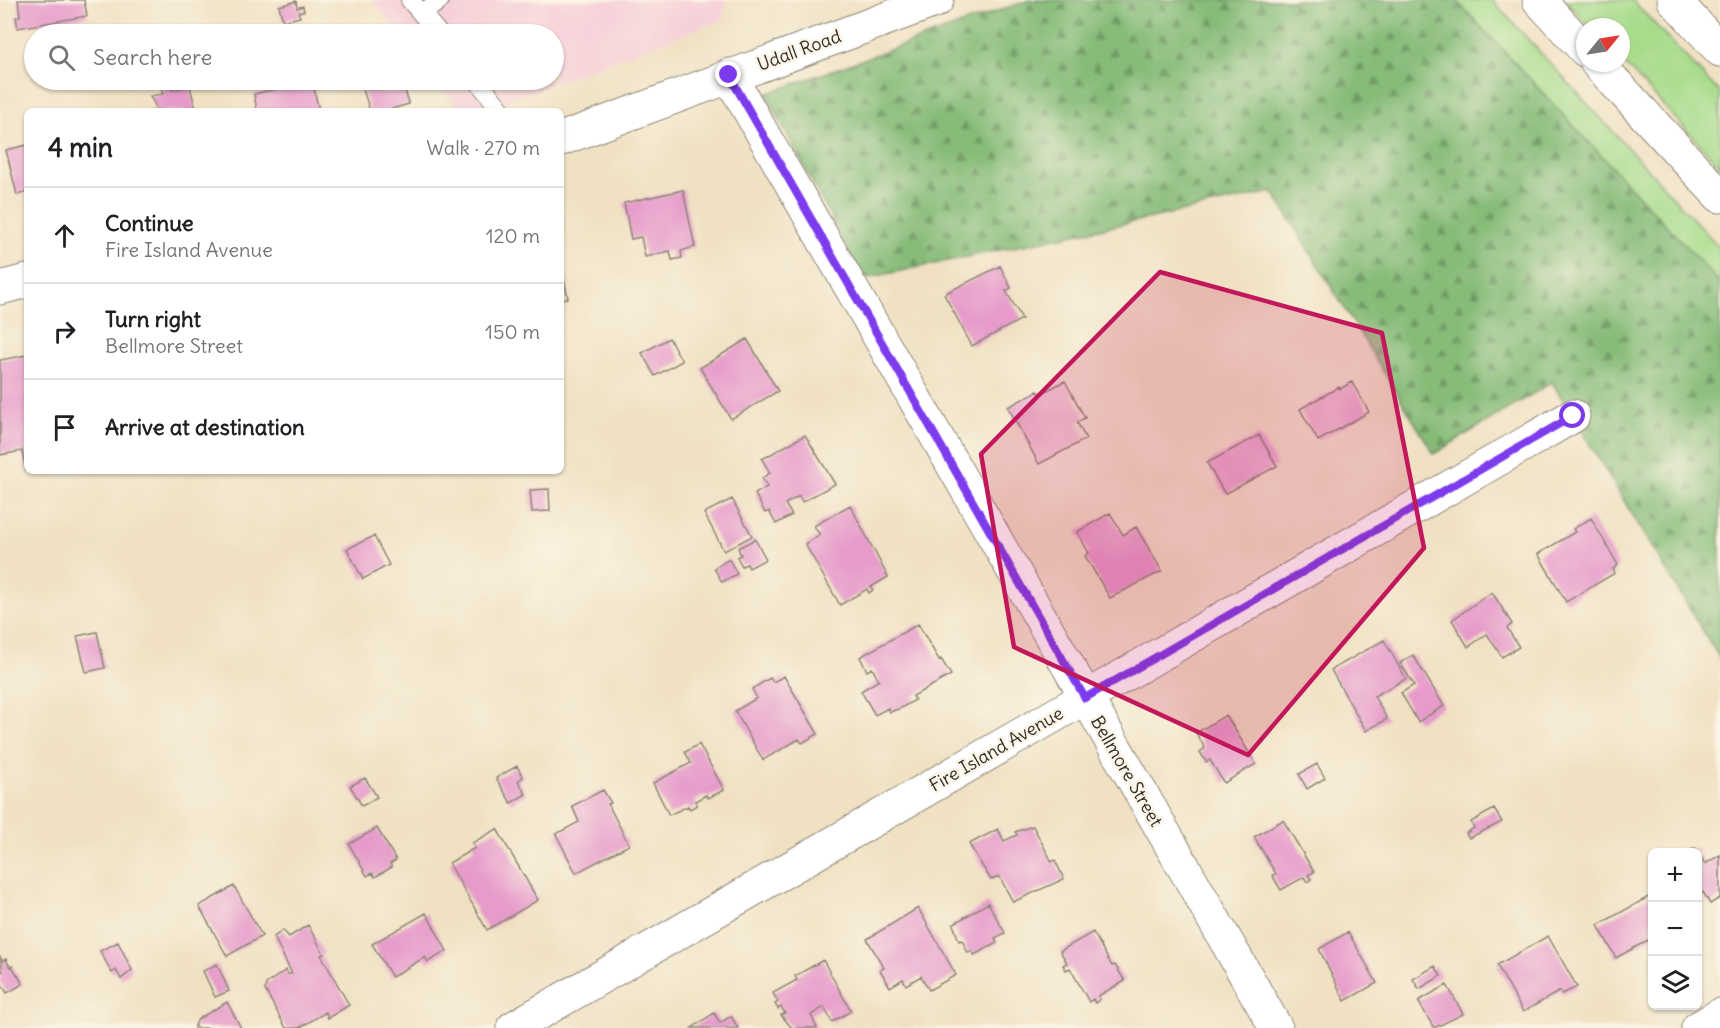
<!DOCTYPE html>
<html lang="en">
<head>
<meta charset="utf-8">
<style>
	:root { --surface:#fff; --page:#f6f6f6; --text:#202124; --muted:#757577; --line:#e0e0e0 }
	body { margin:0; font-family:Delius,sans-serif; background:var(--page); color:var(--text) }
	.controls { position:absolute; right:18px; bottom:18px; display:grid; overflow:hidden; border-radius:9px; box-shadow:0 2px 4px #0004 }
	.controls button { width:54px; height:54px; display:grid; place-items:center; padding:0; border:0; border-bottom:2px solid var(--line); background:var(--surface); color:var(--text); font:30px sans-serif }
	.compass { position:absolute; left:1576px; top:18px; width:54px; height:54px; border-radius:50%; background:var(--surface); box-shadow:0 2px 4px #0004; rotate:60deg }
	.stop { position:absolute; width:18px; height:18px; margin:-14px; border:4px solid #7c3aed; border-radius:50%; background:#fff }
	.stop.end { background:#7c3aed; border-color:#fff; box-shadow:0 2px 6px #0008 }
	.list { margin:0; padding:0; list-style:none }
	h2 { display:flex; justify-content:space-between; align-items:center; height:78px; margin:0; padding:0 24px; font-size:26px }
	h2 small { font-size:20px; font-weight:400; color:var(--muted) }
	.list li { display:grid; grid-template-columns:39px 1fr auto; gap:18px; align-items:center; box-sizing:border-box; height:96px; padding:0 24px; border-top:2px solid var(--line) }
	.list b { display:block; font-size:22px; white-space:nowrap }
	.list p { margin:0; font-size:20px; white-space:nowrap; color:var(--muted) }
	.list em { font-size:20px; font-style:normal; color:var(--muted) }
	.icon { flex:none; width:33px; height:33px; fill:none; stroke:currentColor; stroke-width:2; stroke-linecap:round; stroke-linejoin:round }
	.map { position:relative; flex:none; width:1720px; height:1028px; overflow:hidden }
	.search { position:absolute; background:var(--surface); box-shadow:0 2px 4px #0004; left:24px; top:24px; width:540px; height:66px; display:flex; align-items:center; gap:15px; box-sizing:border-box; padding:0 21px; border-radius:33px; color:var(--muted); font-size:22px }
	.panel { position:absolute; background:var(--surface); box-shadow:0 2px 4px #0004; left:24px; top:108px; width:540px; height:366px; border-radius:9px }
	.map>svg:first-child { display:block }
</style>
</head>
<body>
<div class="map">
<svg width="1720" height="1028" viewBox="0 0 1720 1028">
	<defs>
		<pattern id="forest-firs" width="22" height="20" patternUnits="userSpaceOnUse" patternTransform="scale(1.5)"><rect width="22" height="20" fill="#86bc78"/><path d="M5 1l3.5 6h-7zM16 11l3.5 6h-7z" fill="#6e9963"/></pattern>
	</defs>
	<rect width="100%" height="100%" fill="#fcf5e5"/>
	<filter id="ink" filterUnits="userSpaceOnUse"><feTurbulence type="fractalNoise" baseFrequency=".0167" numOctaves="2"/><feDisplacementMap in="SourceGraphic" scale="12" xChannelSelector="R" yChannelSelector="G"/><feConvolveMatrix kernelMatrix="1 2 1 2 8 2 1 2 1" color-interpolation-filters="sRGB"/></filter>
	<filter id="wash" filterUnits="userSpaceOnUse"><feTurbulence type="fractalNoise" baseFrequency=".008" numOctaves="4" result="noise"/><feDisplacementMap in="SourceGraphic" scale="24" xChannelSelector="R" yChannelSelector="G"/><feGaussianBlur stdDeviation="1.35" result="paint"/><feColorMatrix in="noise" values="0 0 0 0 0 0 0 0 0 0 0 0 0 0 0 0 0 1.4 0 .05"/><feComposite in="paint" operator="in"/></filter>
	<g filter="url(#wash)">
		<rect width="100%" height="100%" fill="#f0e1c3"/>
		<path fill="#f6cfd8" d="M 373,0 L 726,0 L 723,19 L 479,111 L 461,111 L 436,80 L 554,80 L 554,34 L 400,34 Z"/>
		<path fill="#a8dc8c" stroke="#6a845c" stroke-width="1.5" d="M 1456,0 L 1492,0 L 1720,248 L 1720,283 Z
			M 1565,0 L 1632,0 L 1720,93 L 1720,166 L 1621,60 L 1621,27 L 1590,27 Z"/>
		<path fill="url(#forest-firs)" stroke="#587452" stroke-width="1.5" d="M 1029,0 L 1456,0 L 1720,283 L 1720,659 L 1552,382 L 1434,454 L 1273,192 L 863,279 L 766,94 Z"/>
		<g id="blocks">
			<path fill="#e69bca" d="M 18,0 L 84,0 L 87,16 L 18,28 L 16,17 L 20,16 Z
				M 296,1 L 297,8 L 303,6 L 304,11 L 298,12 L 300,17 L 283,21 L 279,6 Z
				M 280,80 L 312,80 L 319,111 L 257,111 L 254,94 L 282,88 Z
				M 360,80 L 402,80 L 409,104 L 385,111 L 370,111 Z
				M 171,86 L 172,90 L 190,86 L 196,111 L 151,111 L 157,109 L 150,96 L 163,94 L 161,88 Z
				M 27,145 L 27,192 L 17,195 L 6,150 Z
				M 683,190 L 695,247 L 681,251 L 682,258 L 672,260 L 670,251 L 645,257 L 641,237 L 631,239 L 624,203 Z
				M 561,265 L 568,298 L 561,299 Z
				M 1000,266 L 1011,288 L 1006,291 L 1022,319 L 972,346 L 944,294 Z
				M 669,338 L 682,361 L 655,376 L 642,353 Z
				M 747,339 L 778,391 L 731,419 L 700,368 Z
				M 27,355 L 27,471 L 26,471 L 22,451 L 0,455 L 0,360 Z
				M 1065,381 L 1085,418 L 1077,422 L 1086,439 L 1039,464 L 1008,407 L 1038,391 L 1040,394 Z
				M 1352,382 L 1369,412 L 1318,441 L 1300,409 L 1339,387 L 1340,389 Z
				M 805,435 L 835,484 L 802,502 L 799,496 L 785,504 L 792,515 L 776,524 L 769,511 L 765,513 L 755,494 L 767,487 L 762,478 L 770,473 L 762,459 Z
				M 1259,435 L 1277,466 L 1225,494 L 1207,463 Z
				M 549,489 L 550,511 L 532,512 L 530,490 Z
				M 732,499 L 752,536 L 724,551 L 704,513 Z
				M 850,505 L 888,577 L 871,587 L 873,590 L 869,593 L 867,589 L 840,605 L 805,544 L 820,535 L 814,526 Z
				M 1110,513 L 1123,535 L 1136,527 L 1162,571 L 1110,598 L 1085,556 L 1089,553 L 1077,532 Z
				M 1591,518 L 1618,565 L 1613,569 L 1615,573 L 1566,602 L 1538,554 L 1575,532 L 1573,529 Z
				M 374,536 L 389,565 L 363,579 L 347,549 Z
				M 755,539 L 766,559 L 749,568 L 747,564 L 742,566 L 737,557 L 741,555 L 738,548 Z
				M 729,559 L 737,574 L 722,582 L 714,568 Z
				M 1492,592 L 1512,624 L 1507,628 L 1519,647 L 1502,657 L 1487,634 L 1468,647 L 1452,620 Z
				M 918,624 L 939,660 L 941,659 L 951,675 L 913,696 L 915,700 L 901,708 L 890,712 L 888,708 L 875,715 L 861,691 L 879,680 L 872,668 L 867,671 L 860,657 Z
				M 97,632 L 105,668 L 86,672 L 77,636 Z
				M 1384,640 L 1406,679 L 1374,696 L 1387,719 L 1366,731 L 1331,670 Z
				M 1413,655 L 1444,706 L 1418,722 L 1401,693 L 1414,685 L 1400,663 Z
				M 784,676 L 818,734 L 802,743 L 799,739 L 763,760 L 735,711 L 757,698 L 752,689 L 770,678 L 773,682 Z
				M 1226,715 L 1256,764 L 1224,783 L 1210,760 L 1206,762 L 1200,752 L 1205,748 L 1196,733 Z
				M 699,744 L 724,790 L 708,798 L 706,795 L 695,801 L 697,805 L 690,809 L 688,806 L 669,815 L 653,783 L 691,763 L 685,752 Z
				M 1317,764 L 1325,778 L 1307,789 L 1299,774 Z
				M 517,766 L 523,777 L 518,781 L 526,794 L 511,803 L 496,778 Z
				M 365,778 L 377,797 L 362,806 L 350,786 Z
				M 603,790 L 611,803 L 608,804 L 629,845 L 576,873 L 556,834 L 579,822 L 572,806 Z
				M 1494,809 L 1502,822 L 1469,838 L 1466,833 L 1474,828 L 1471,822 Z
				M 1283,820 L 1314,872 L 1308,875 L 1311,879 L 1307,882 L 1304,877 L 1281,890 L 1272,875 L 1276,874 L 1254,837 Z
				M 1033,826 L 1052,862 L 1055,860 L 1064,879 L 1013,902 L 999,876 L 991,880 L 969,844 L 998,829 L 1004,841 L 1017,835 L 1015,832 Z
				M 377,828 L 396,860 L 390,864 L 392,867 L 375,877 L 372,873 L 367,876 L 349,844 Z
				M 497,829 L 538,900 L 487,930 L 449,863 L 475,848 L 472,843 Z
				M 1696,848 L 1705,864 L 1720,855 L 1720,898 L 1710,904 L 1703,892 L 1698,896 L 1698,852 L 1687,852 Z
				M 234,886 L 262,936 L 227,956 L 199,906 Z
				M 1652,895 L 1652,938 L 1616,958 L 1598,925 Z
				M 988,903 L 1005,933 L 995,938 L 997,943 L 974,955 L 972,951 L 968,953 L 962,940 L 959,941 L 953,924 Z
				M 918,908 L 956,975 L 929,990 L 921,976 L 906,985 L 903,979 L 890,987 L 880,970 L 884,968 L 867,939 Z
				M 426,913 L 447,951 L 428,962 L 425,957 L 392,977 L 372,944 Z
				M 308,925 L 324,954 L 321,955 L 349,1005 L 328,1018 L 326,1012 L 299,1028 L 286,1028 L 265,990 L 266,984 L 286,970 L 288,974 L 292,974 L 274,937 L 283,930 L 289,937 Z
				M 1093,932 L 1112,966 L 1115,965 L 1125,981 L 1098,996 L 1100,999 L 1095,1003 L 1093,999 L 1089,1002 L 1070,968 L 1066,970 L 1063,965 L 1067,963 L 1060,951 Z
				M 1348,932 L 1377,983 L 1345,1001 L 1319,949 Z
				M 1548,936 L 1577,987 L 1562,994 L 1560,991 L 1523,1012 L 1497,965 Z
				M 118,942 L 132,970 L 121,979 L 116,970 L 112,973 L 100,951 Z
				M 0,956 L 2,961 L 6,959 L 10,967 L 12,966 L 23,984 L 7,993 L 0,981 L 0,973 L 3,971 Z
				M 823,960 L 851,1011 L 832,1022 L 824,1007 L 811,1015 L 817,1028 L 792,1028 L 781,1015 L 785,1013 L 781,1007 L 778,1009 L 775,1004 L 778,1002 L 773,993 L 797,980 L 795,976 Z
				M 217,964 L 229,991 L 215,997 L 203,971 Z
				M 1435,966 L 1441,976 L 1419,989 L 1413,979 Z
				M 1447,985 L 1463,1014 L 1434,1028 L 1418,1001 Z
				M 227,1002 L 241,1028 L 194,1028 L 198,1019 Z
				M 714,1013 L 720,1023 L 731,1016 L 738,1028 L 692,1028 Z"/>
		</g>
	</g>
	<g filter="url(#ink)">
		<use href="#blocks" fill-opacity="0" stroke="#8e8677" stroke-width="1.5"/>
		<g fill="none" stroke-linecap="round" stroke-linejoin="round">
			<defs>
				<path id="lane" d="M 410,0 L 439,34
					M 422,14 L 440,0
					M 477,80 L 502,111"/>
				<path id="street" d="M 729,75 L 1276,1028
					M 513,1028 L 1573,416
					M 1698,1028 L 1720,1015"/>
				<path id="secondary" d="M 561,139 L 937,0
					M 0,288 L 27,281"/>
				<path id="highway" d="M 1539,0 L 1585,50
					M 1674,0 L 1720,50
					M 1597,63 L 1720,196"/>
			</defs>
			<use href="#lane" stroke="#8e8677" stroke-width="20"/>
			<use href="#street" stroke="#8e8677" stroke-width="35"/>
			<use href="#secondary" stroke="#8e8677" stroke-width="35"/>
			<use href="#highway" stroke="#8e8677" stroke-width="35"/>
			<use href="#lane" stroke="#fff" stroke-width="18"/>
			<use href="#street" stroke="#fff" stroke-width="33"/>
			<use href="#secondary" stroke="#fff" stroke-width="33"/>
			<use href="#highway" stroke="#fff" stroke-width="33"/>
		</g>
	</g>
	<g fill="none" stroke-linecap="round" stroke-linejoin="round" filter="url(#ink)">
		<path stroke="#7c3aed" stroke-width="8" d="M 729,75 L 1085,698 L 1573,416"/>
	</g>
	<path fill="#c2185b" fill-opacity="0.2" stroke="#c2185b" stroke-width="4.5" stroke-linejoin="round" d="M 1160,272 L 1382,333 L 1424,548 L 1248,755 L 1014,647 L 981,454 Z"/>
	<g text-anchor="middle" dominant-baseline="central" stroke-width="5" stroke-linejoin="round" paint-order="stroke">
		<g font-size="18" fill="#2b2b2b" stroke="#fcf5e5">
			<text transform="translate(799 50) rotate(-20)">Udall Road</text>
			<text transform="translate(996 749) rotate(-30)">Fire Island Avenue</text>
			<text transform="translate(1127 771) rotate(60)">Bellmore Street</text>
		</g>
	</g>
</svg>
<div class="controls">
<button>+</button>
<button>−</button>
<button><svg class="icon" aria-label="layers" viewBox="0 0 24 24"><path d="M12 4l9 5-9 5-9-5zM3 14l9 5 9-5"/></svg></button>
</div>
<svg class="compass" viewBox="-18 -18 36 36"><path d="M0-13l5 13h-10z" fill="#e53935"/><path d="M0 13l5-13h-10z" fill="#757577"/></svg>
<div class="stop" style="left:1573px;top:416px"></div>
<div class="stop end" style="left:729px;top:75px"></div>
<div class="search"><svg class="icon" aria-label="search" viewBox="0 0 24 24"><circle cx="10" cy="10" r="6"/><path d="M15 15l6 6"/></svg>Search here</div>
<section class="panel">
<h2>4 min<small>Walk · 270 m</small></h2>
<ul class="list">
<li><svg class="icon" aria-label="ahead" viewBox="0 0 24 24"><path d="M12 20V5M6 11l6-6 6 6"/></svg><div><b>Continue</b><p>Fire Island Avenue</p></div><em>120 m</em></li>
<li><svg class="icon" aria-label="right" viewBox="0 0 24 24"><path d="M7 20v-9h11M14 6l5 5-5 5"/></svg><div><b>Turn right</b><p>Bellmore Street</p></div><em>150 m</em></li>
<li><svg class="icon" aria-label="arrive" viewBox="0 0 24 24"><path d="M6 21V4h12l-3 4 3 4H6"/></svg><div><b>Arrive at destination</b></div></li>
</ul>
</section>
</div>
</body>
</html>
